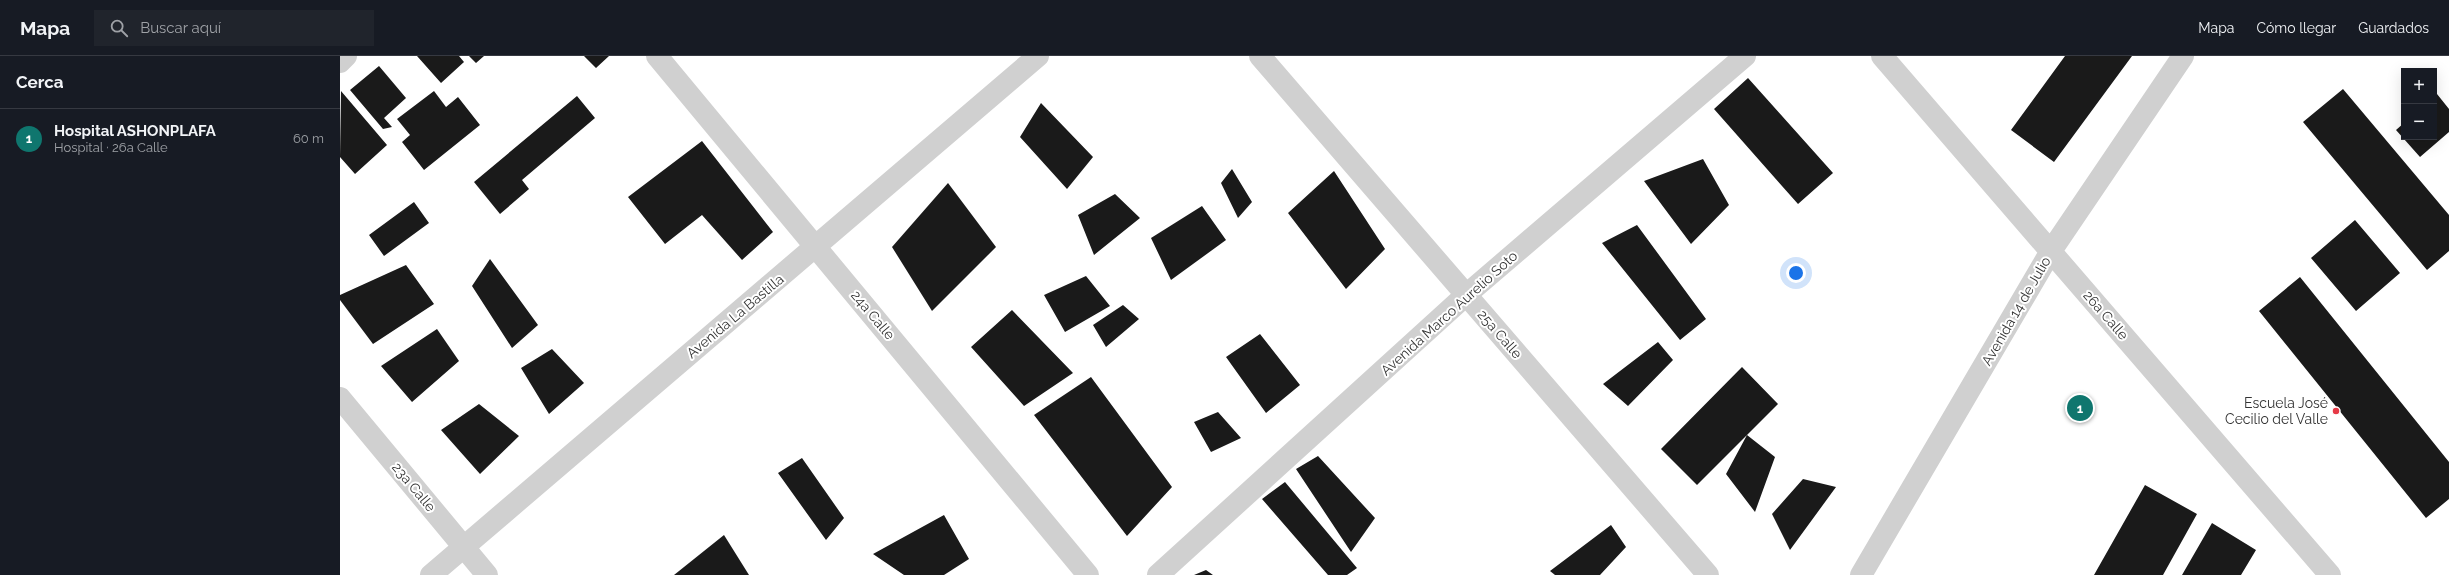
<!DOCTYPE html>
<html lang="es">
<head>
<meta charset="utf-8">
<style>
	:root { --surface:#171b24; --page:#20242c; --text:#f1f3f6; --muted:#9ea1a6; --line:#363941; --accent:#0f766e }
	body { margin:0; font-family:Raleway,sans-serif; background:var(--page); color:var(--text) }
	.controls { position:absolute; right:12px; top:12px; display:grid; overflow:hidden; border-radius:0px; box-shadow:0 4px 16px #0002 }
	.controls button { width:36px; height:36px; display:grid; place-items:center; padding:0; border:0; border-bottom:1px solid var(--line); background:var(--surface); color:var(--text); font:20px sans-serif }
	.you { position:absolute; left:1456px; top:217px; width:14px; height:14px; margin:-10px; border:3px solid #fff; border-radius:50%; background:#1a73e8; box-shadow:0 0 0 6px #1a73e833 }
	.badge { display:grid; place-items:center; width:26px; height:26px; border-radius:50%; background:var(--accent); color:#fff; font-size:13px; font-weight:700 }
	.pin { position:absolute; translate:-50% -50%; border:2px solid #fff; box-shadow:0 1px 4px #0006 }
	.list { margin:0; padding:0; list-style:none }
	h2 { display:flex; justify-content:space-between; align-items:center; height:52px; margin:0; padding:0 16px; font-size:17px }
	h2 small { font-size:13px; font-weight:400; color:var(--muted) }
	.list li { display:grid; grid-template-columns:26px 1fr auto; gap:12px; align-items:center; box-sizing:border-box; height:60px; padding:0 16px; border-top:1px solid var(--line) }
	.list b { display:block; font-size:15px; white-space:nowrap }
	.list p { margin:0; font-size:13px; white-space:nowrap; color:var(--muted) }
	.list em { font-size:13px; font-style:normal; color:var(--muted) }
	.icon { flex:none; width:22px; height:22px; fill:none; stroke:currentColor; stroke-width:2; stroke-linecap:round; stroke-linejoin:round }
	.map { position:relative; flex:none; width:2109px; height:519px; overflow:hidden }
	header { display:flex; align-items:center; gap:24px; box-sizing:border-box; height:56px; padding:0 20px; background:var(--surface); border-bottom:1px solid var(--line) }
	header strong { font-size:19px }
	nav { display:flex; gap:22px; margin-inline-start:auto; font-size:14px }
	.search { width:280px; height:36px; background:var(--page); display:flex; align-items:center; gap:10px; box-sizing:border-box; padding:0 14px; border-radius:0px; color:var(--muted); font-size:15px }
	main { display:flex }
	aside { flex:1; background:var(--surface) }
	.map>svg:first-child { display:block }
</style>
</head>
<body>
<header>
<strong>Mapa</strong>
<div class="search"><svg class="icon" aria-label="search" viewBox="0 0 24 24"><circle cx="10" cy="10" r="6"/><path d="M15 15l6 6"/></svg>Buscar aquí</div>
<nav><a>Mapa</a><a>Cómo llegar</a><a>Guardados</a></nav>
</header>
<main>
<aside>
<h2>Cerca<small></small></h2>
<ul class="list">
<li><span class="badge">1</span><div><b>Hospital ASHONPLAFA</b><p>Hospital · 26a Calle</p></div><em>60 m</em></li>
</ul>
</aside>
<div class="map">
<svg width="2109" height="519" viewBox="0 0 2109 519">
	<rect width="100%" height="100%" fill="#fff"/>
	<path fill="#1a1a1a" d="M 77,0 L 119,0 L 124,6 L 101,27 Z
		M 129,0 L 144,0 L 136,7 Z
		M 244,0 L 269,0 L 256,12 Z
		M 1725,0 L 1792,0 L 1714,106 L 1671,74 Z
		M 39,10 L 66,42 L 44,62 L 52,71 L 43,73 L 10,34 Z
		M 1408,22 L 1493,117 L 1458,148 L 1374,53 Z
		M 2003,33 L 2109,159 L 2109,195 L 2087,214 L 1963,66 Z
		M 1,35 L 47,89 L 15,118 L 0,101 Z
		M 94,35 L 106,51 L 118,41 L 140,69 L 84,114 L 62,86 L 70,79 L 57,63 Z
		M 2097,38 L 2109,53 L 2109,76 L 2080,101 L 2056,74 L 2064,67 L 2064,81 L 2094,81 L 2094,41 Z
		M 237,40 L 255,62 L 182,124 L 189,133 L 160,158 L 134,126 Z
		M 701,47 L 753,101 L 727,133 L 680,81 Z
		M 362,85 L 433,176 L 402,204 L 362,159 L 325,188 L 288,141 Z
		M 1363,103 L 1389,149 L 1351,188 L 1304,125 Z
		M 892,113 L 912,146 L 898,162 L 881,127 Z
		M 994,115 L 1045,193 L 1006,233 L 948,157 Z
		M 608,127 L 656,191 L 592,255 L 552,191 Z
		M 775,138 L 800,162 L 754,199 L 738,159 Z
		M 74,146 L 89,167 L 44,200 L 29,179 Z
		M 862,150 L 886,184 L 831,224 L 811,182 Z
		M 2015,164 L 2060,217 L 2016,255 L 1971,202 Z
		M 1297,169 L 1366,263 L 1340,284 L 1262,187 Z
		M 150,203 L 198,269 L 172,292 L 132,230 Z
		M 66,209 L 94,248 L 33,288 L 0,244 L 0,239 Z
		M 746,220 L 770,250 L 725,276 L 704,239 Z
		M 1960,221 L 2109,406 L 2109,443 L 2086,462 L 1919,255 Z
		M 783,249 L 799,263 L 766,291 L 753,269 Z
		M 672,254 L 733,317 L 684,350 L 631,291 Z
		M 97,273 L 119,305 L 72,346 L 41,310 Z
		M 920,278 L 960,329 L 926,357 L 886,301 Z
		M 1318,286 L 1333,304 L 1288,350 L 1263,328 Z
		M 212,293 L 244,327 L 209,358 L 181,312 Z
		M 1402,311 L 1438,348 L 1357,429 L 1321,393 Z
		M 751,321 L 832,431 L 787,480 L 694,359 Z
		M 139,348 L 179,380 L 140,418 L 101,374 Z
		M 878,356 L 901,382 L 871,396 L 854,366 Z
		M 1407,379 L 1435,401 L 1415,456 L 1386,418 Z
		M 978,400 L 1035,462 L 1011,496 L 956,413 Z
		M 462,402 L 504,462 L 486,484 L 438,417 Z
		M 1463,423 L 1496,431 L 1450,494 L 1432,458 Z
		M 945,426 L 1017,512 L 1007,519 L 988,519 L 922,443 Z
		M 1805,429 L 1857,458 L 1823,519 L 1754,519 Z
		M 604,459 L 629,503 L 604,519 L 564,519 L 533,498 Z
		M 1872,467 L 1916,494 L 1901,519 L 1842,519 Z
		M 1271,469 L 1286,491 L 1260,519 L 1215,519 L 1210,515 Z
		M 384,479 L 409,519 L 334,519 Z
		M 866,514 L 873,519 L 854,519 Z"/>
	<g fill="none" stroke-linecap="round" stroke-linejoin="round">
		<path stroke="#d0d0d0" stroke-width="22" d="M 317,0 L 748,519
			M 920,0 L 1368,519
			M 1542,0 L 1990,519
			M 0,6 L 6,0
			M 0,342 L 147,519
			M 91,519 L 698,0
			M 818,519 L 1126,239 L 1405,0
			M 1521,519 L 1711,195 L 1843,0"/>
	</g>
	<circle fill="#e63946" stroke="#fff" stroke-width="1.5" cx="1996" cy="355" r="4"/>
	<g text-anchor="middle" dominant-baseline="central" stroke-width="4" stroke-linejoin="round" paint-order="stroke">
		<g font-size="14" fill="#333" stroke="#fff">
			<text transform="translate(1676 255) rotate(-60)">Avenida 14 de Julio</text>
			<text transform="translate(1109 257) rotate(-42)">Avenida Marco Aurelio Soto</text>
			<text transform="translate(533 259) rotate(50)">24a Calle</text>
			<text transform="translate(1766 259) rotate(49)">26a Calle</text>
			<text transform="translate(395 260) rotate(-40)">Avenida La Bastilla</text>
			<text transform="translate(1160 278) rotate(49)">25a Calle</text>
			<text transform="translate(74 431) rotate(50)">23a Calle</text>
		</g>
		<g font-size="14" fill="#333" stroke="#fff" text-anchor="end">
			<text x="1988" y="347">Escuela José<tspan x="1988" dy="16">Cecilio del Valle</tspan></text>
		</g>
	</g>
</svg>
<div class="controls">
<button>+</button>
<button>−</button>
</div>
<div class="you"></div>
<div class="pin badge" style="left:1740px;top:352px">1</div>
</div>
</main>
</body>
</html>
